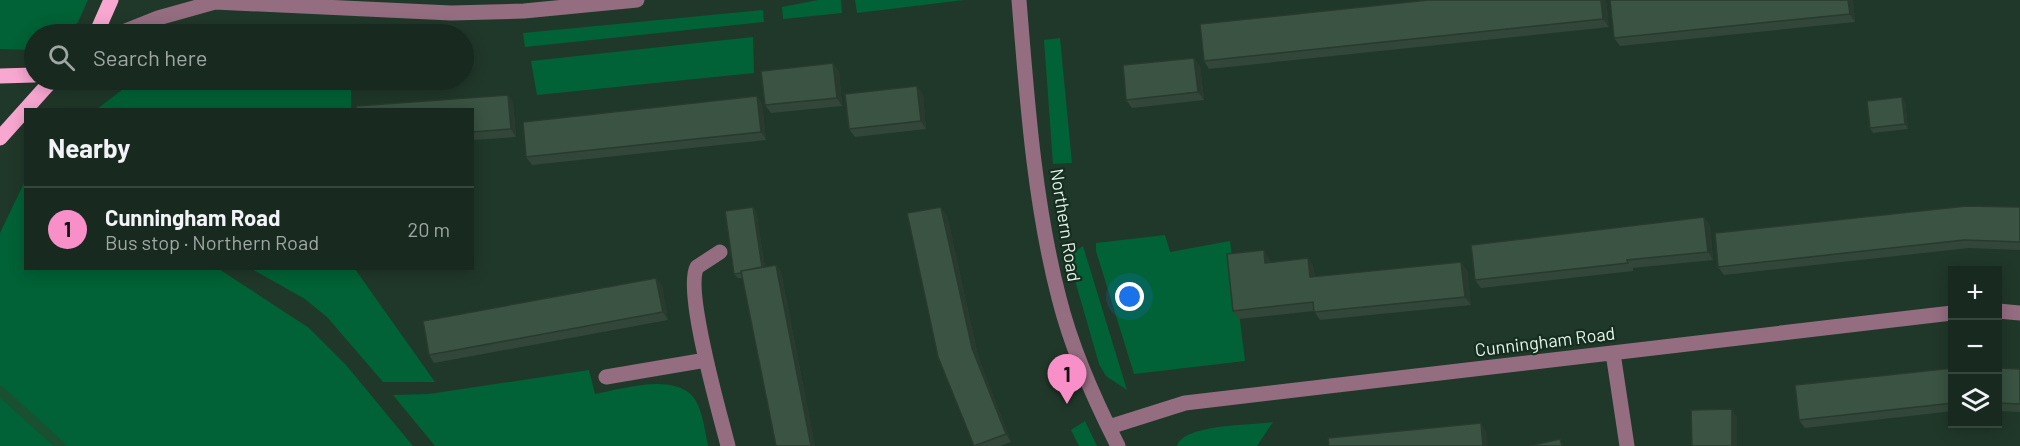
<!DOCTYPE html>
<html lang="en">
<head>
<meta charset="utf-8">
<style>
	:root { --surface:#182a1f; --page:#213228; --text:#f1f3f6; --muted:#9fa7a4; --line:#36463d; --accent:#f98fc9 }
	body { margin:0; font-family:Barlow,sans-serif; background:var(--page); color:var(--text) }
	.controls { position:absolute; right:18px; bottom:18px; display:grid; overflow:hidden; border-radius:0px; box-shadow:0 3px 15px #0003 }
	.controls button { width:54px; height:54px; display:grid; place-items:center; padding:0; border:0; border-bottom:2px solid var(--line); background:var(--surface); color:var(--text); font:30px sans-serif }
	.you { position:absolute; left:1130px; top:297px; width:21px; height:21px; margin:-15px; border:4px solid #fff; border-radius:50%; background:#1a73e8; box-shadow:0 0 0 9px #1a73e833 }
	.badge { display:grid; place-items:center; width:39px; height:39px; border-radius:50%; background:var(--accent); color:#111; font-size:20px; font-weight:700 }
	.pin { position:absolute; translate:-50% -50px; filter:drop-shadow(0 2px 3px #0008) }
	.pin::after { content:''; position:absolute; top:32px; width:21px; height:18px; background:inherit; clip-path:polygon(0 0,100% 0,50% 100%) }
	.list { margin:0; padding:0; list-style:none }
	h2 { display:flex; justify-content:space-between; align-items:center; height:78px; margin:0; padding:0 24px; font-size:26px }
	h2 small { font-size:20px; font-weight:400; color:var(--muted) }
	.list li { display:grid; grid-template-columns:39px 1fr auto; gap:18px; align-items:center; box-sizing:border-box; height:84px; padding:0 24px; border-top:2px solid var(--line) }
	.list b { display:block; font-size:22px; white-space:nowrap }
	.list p { margin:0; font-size:20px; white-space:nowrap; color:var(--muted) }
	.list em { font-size:20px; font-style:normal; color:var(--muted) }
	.icon { flex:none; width:33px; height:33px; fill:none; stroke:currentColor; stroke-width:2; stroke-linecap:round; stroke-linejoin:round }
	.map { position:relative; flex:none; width:2020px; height:446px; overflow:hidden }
	.search { position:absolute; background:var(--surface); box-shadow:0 3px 15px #0003; left:24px; top:24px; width:450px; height:66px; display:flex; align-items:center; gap:15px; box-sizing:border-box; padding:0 21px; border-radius:33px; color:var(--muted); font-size:22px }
	.panel { position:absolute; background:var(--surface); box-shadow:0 3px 15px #0003; left:24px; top:108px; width:450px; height:162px; border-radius:0px }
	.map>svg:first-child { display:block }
</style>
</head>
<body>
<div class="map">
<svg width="2020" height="446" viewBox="0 0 2020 446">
	<rect width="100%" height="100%" fill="#203829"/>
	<path fill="#006236" d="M 0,0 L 88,0 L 78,22 L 66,34 L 34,34 L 34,50 L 0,49 Z
		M 818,0 L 841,0 L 842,13 L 783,19 L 782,7 Z
		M 855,0 L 964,0 L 857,13 Z
		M 763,10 L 764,22 L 525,47 L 523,33 Z
		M 753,37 L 754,73 L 537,95 L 531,61 Z
		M 1060,38 L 1072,163 L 1053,164 L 1044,40 Z
		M 135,80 L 351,80 L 351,109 L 97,109 Z
		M 25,181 L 26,268 L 219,269 L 309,328 L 346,365 L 413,446 L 0,446 L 0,233 Z
		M 1165,235 L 1170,252 L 1230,241 L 1245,361 L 1134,374 L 1096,251 L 1096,243 Z
		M 1083,246 L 1127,390 L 1106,376 L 1099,364 L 1068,256 Z
		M 252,269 L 355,269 L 435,382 L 383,382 L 327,317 L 305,299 Z
		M 589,370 L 595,394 C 622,389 678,371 696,401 C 703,414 705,431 708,446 L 435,446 L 393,395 L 429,394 Z
		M 1085,421 L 1097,446 L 1079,446 L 1071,430 Z
		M 1273,422 L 1257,446 L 1177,446 C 1183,424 1252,425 1273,422 Z"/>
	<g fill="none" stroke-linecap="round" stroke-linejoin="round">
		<path stroke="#195031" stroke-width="10" d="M 0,391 L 61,446"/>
		<path stroke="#956d81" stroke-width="15" d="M 1019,0 C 1027,99 1034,202 1059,298 C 1072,350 1094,399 1118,446
			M 118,34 L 158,18 L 215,2 L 451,13 L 524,11 L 637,0
			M 720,252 L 697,267 C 684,291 720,414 728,446
			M 1998,311 L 2020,313
			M 1613,353 L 1627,446
			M 606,377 L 706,360
			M 1109,427 L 1185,403 L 1952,313"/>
		<path stroke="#f8a7d1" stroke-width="15" d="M 96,34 L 111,0
			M 0,76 L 34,75
			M 0,138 L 52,80"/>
	</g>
	<path fill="#324739" d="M 1428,0 L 1606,0 L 1609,27 L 1209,69 L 1204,61 Z
		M 1615,0 L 1853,0 L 1855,22 L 1620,46 L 1614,38 Z
		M 1200,66 L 1204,100 L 1132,108 L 1126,100 Z
		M 839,71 L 842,106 L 771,113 L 765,105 Z
		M 923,94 L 926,129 L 855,137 L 849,129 Z
		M 508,95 L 513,103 L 516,137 L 472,140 L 472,110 Z
		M 757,96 L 762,104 L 766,140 L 532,165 L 526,157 Z
		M 1905,101 L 1908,129 L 1873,133 L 1870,128 Z
		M 753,207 L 756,211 L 765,267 L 776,265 L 781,272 L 815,446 L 776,446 L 742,278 L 738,278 L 734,274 Z
		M 2020,207 L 2020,250 L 1969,248 L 1724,275 L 1718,267 Z
		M 947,215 L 978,356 L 1011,442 L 1000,446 L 973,446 Z
		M 1710,225 L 1713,260 L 1633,268 L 1633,271 L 1481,288 L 1475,280 Z
		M 1269,258 L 1270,262 L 1308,258 L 1313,266 L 1315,277 L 1467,270 L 1471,305 L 1320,320 L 1314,311 L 1239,319 L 1233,311 Z
		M 656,278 L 662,286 L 668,320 L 434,363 L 429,355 Z
		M 1953,368 L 1953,411 L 1805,428 L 1799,420 Z
		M 1998,368 L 2020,369 L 2020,412 L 1998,411 Z"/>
	<path fill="#293a2e" d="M 1601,0 L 1606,0 L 1609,27 L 1603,19 Z
		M 1848,0 L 1853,0 L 1855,22 L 1850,14 Z
		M 1194,58 L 1200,66 L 1204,100 L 1198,92 Z
		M 833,63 L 839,71 L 842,106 L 837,98 Z
		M 917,86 L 923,94 L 926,129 L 921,121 Z
		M 508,95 L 513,103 L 516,137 L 511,129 Z
		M 757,96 L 762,104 L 766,140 L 761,132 Z
		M 1902,97 L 1905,101 L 1908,129 L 1905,124 Z
		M 753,207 L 756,211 L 766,274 L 763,270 Z
		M 941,207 L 947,215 L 978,356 L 1011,442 L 1006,434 L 972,348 Z
		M 1704,217 L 1710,225 L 1713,260 L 1708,252 Z
		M 1264,250 L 1269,258 L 1271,271 L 1265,263 Z
		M 1308,258 L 1313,266 L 1316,285 L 1310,277 Z
		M 1461,262 L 1467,270 L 1471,305 L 1465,297 Z
		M 776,265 L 781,272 L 815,446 L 811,446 Z
		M 656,278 L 662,286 L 668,320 L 663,312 Z
		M 1732,409 L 1737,417 L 1737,446 L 1732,446 Z
		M 1481,423 L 1486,431 L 1488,446 L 1483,446 Z"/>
	<path fill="#3a5342" stroke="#293a2e" stroke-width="1.5" d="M 1428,0 L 1601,0 L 1603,19 L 1204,61 L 1200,24 Z
		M 1610,0 L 1848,0 L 1850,14 L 1614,38 Z
		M 1194,58 L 1198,92 L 1126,100 L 1123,65 Z
		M 833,63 L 837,98 L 765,105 L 761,71 Z
		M 917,86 L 921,121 L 849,129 L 845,94 Z
		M 508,95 L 511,129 L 472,132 L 472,110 L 356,110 L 356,106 Z
		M 757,96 L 761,132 L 526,157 L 523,122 Z
		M 1902,97 L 1905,124 L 1870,128 L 1867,101 Z
		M 1966,206 L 2020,207 L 2020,242 L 1964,240 L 1718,267 L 1715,233 Z
		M 753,207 L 762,267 L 741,271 L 741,273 L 734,274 L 725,211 Z
		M 941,207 L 972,348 L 1006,434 L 974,446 L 938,357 L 907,213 Z
		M 1704,217 L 1708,252 L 1627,260 L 1628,263 L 1475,280 L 1471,245 Z
		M 1264,250 L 1265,263 L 1308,258 L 1310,277 L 1461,262 L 1465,297 L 1314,312 L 1313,302 L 1233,311 L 1227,254 Z
		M 776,265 L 811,446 L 776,446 L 741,271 Z
		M 656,278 L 663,312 L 429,355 L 423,321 Z
		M 1953,368 L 1953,403 L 1799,420 L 1795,385 Z
		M 1998,368 L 2020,369 L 2020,404 L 1998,403 Z
		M 1732,409 L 1732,446 L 1692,446 L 1691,410 Z
		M 1481,423 L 1483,446 L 1329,446 L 1328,438 Z
		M 1560,439 L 1562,446 L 1529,446 Z"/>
	<g text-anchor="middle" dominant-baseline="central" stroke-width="4.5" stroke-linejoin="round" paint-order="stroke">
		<g font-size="18" fill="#e5f3e9" stroke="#162e1f">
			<text transform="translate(1066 225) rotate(81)">Northern Road</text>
			<text transform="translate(1545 341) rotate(-7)">Cunningham Road</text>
		</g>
	</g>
</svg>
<div class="controls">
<button>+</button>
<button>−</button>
<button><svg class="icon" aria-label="layers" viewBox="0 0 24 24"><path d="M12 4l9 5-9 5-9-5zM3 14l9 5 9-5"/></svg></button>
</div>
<div class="you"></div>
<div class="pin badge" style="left:1067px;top:404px">1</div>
<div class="search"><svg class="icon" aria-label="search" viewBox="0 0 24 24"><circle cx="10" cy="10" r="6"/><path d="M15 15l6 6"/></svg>Search here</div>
<section class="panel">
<h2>Nearby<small></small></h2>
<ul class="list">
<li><span class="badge">1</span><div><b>Cunningham Road</b><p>Bus stop · Northern Road</p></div><em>20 m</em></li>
</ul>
</section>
</div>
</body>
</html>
